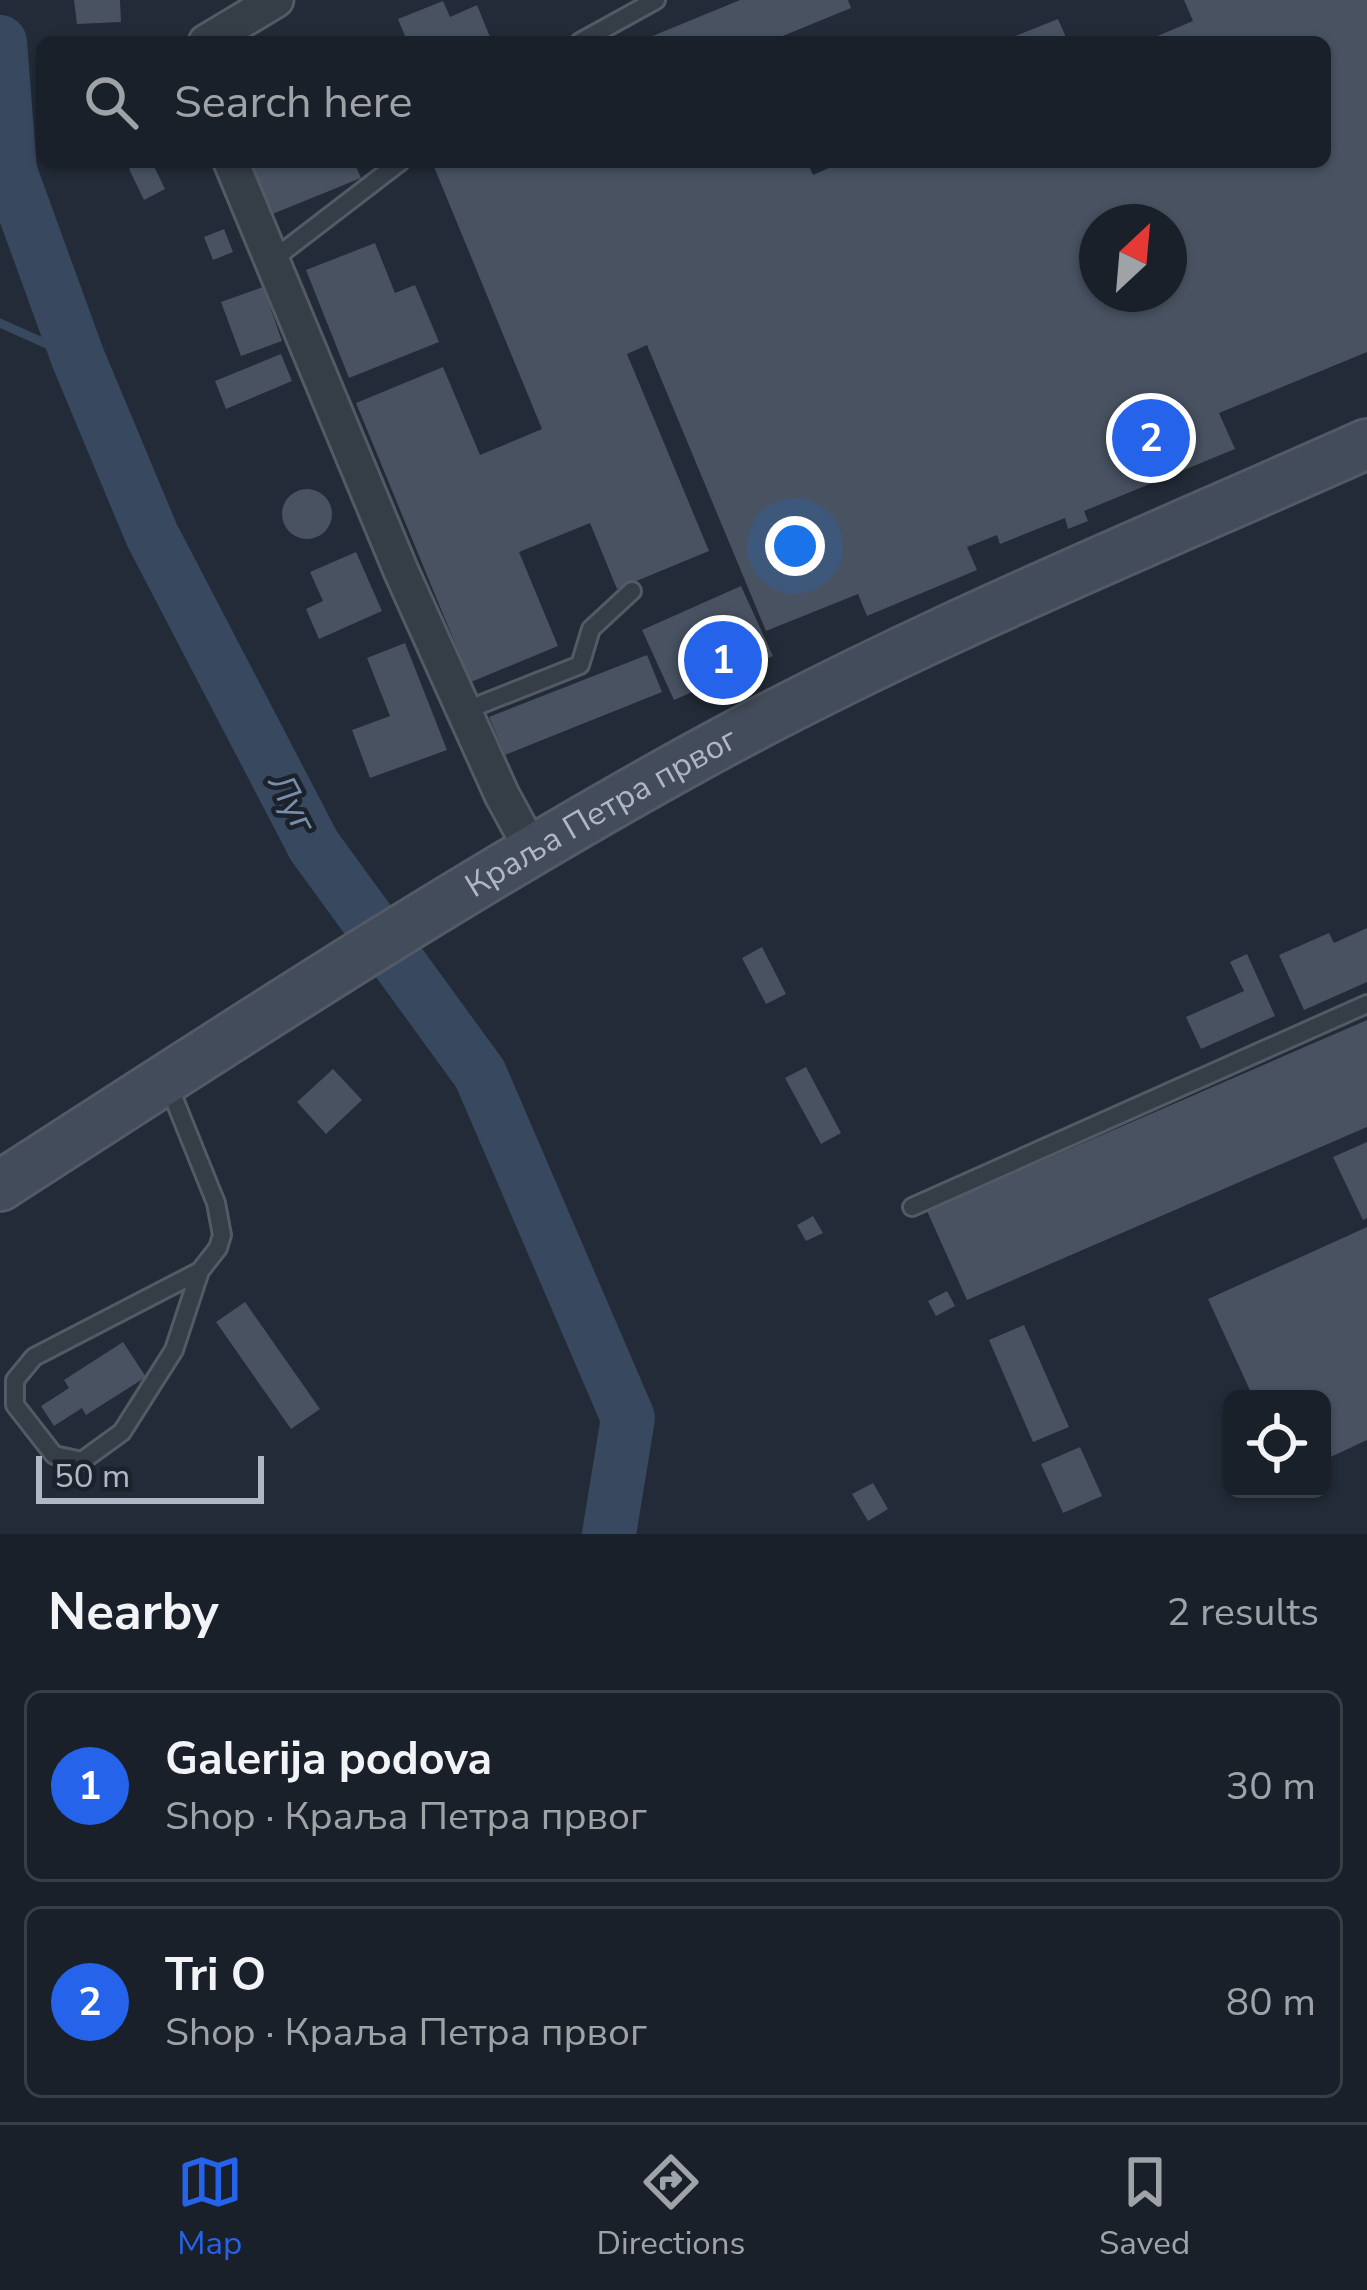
<!DOCTYPE html>
<html lang="en">
<head>
<meta charset="utf-8">
<style>
	:root { --surface:#1a2029; --page:#232831; --text:#f1f3f6; --muted:#9fa3a8; --line:#383e46; --accent:#2563eb }
	body { margin:0; font-family:"Nunito Sans",sans-serif; background:var(--page); color:var(--text) }
	.controls { position:absolute; right:36px; bottom:36px; display:grid; overflow:hidden; border-radius:18px; box-shadow:0 3px 9px #0004 }
	.controls button { width:108px; height:108px; display:grid; place-items:center; padding:0; border:0; border-bottom:3px solid var(--line); background:var(--surface); color:var(--text); font:60px sans-serif }
	.compass { position:absolute; left:1079px; top:204px; width:108px; height:108px; border-radius:50%; background:var(--surface); box-shadow:0 3px 9px #0004; rotate:26deg }
	.scale { position:absolute; left:36px; bottom:30px; width:228px; box-sizing:border-box; padding-left:12px; border:6px solid #b0b7c4; border-top:0; font-size:33px; line-height:42px; white-space:nowrap; color:#b0b7c4; -webkit-text-stroke:9px #1b222c; paint-order:stroke }
	.you { position:absolute; left:795px; top:546px; width:42px; height:42px; margin:-30px; border:9px solid #fff; border-radius:50%; background:#1a73e8; box-shadow:0 0 0 18px #1a73e833 }
	.badge { display:grid; place-items:center; width:78px; height:78px; border-radius:50%; background:var(--accent); color:#fff; font-size:39px; font-weight:700 }
	.pin { position:absolute; translate:-50% -50%; border:6px solid #fff; box-shadow:0 3px 12px #0006 }
	.list { margin:0; padding:0; list-style:none }
	h2 { display:flex; justify-content:space-between; align-items:center; height:156px; margin:0; padding:0 48px; font-size:51px }
	h2 small { font-size:39px; font-weight:400; color:var(--muted) }
	.list li { display:grid; grid-template-columns:78px 1fr auto; gap:36px; align-items:center; box-sizing:border-box; height:192px; margin:0 24px 24px; padding:0 24px; border:3px solid var(--line); border-radius:18px }
	.list b { display:block; font-size:45px; white-space:nowrap }
	.list p { margin:0; font-size:39px; white-space:nowrap; color:var(--muted) }
	.list em { font-size:39px; font-style:normal; color:var(--muted) }
	.icon { flex:none; width:66px; height:66px; fill:none; stroke:currentColor; stroke-width:2; stroke-linecap:round; stroke-linejoin:round }
	.map { position:relative; flex:none; width:1367px; height:1534px; overflow:hidden }
	.search { position:absolute; background:var(--surface); box-shadow:0 3px 9px #0004; left:36px; right:36px; top:36px; height:132px; display:flex; align-items:center; gap:30px; box-sizing:border-box; padding:0 42px; border-radius:18px; color:var(--muted); font-size:45px }
	.sheet { height:588px; background:var(--surface) }
	nav { display:flex; justify-content:space-around; align-items:center; box-sizing:border-box; height:168px; border-top:3px solid var(--line); background:var(--surface); font-size:33px; color:var(--muted) }
	nav a { display:grid; justify-items:center; gap:6px }
	nav .on { color:var(--accent) }
	.map>svg:first-child { display:block }
</style>
</head>
<body>
<div class="map">
<svg width="1367" height="1534" viewBox="0 0 1367 1534">
	<rect width="100%" height="100%" fill="#222b37"/>
	<g fill="none" stroke-linecap="round" stroke-linejoin="round">
		<path stroke="#38485f" stroke-width="9" d="M 0,323 L 78,358"/>
		<path stroke="#38485f" stroke-width="54" d="M 0,42 L 10,171 L 78,358 L 152,535 L 314,846 L 480,1074 L 628,1418 L 609,1534"/>
	</g>
	<path fill="#485261" fill-rule="evenodd" d="M 74,0 L 120,0 L 121,22 L 77,24 Z
		M 740,0 L 848,0 L 851,8 L 768,42 L 638,42 Z
		M 1184,0 L 1367,0 L 1367,352 L 1219,413 L 1235,449 L 1084,511 L 1088,521 L 1068,529 L 1065,518 L 1000,544 L 997,535 L 967,547 L 977,570 L 867,616 L 858,594 L 766,631 L 647,345 L 627,354 L 709,551 L 617,589 L 590,523 L 519,552 L 558,646 L 471,682 L 356,403 L 443,367 L 480,455 L 542,429 L 432,162 L 807,162 L 813,175 L 842,162 L 1325,162 L 1325,42 L 1143,42 L 1193,21 ZM 1097,222 L 1169,222 L 1169,294 L 1097,294 Z
		M 443,1 L 450,17 L 477,5 L 492,42 L 390,42 L 405,36 L 398,19 Z
		M 1058,19 L 1068,42 L 1001,42 L 1013,37 Z
		M 142,162 L 152,162 L 165,189 L 144,200 L 129,169 Z
		M 247,162 L 354,162 L 361,178 L 270,215 Z
		M 224,229 L 233,252 L 213,260 L 204,237 Z
		M 375,243 L 395,293 L 415,285 L 439,342 L 349,378 L 306,270 Z
		M 263,287 L 282,341 L 241,356 L 221,302 Z
		M 281,354 L 292,381 L 226,409 L 215,381 Z
		M282 514a25 25 0 1 1 50 0a25 25 0 1 1-50 0Z
		M 356,552 L 382,611 L 319,639 L 306,609 L 323,601 L 310,572 Z
		M 741,586 L 773,656 L 674,700 L 642,630 Z
		M 405,643 L 447,750 L 370,778 L 352,730 L 390,716 L 367,658 Z
		M 647,655 L 662,692 L 505,755 L 489,717 Z
		M 1367,928 L 1367,982 L 1304,1010 L 1279,955 L 1329,933 L 1334,943 Z
		M 762,947 L 786,994 L 766,1004 L 742,958 Z
		M 1247,954 L 1275,1016 L 1201,1049 L 1186,1017 L 1244,991 L 1230,962 Z
		M 1367,1020 L 1367,1127 L 967,1300 L 927,1211 Z
		M 806,1067 L 841,1133 L 821,1144 L 785,1078 Z
		M 333,1069 L 362,1100 L 326,1134 L 297,1102 Z
		M 1367,1142 L 1367,1218 L 1363,1220 L 1333,1157 Z
		M 813,1216 L 823,1233 L 806,1241 L 797,1225 Z
		M 1367,1227 L 1367,1440 L 1322,1461 L 1322,1399 L 1254,1399 L 1208,1299 Z
		M 947,1291 L 955,1306 L 936,1316 L 928,1301 Z
		M 245,1302 L 320,1409 L 291,1429 L 216,1322 Z
		M 1024,1325 L 1069,1427 L 1033,1442 L 989,1340 Z
		M 123,1342 L 146,1377 L 86,1415 L 82,1408 L 54,1426 L 41,1406 L 69,1388 L 64,1380 Z
		M 1080,1447 L 1102,1496 L 1063,1513 L 1041,1464 Z
		M 873,1483 L 888,1509 L 868,1521 L 852,1494 Z"/>
	<g fill="none" stroke-linecap="round" stroke-linejoin="round">
		<defs>
			<path id="lane" d="M 580,42 L 656,0
				M 271,261 L 400,162
				M 464,711 L 580,665 L 591,629 L 632,591
				M 168,1084 L 216,1203 L 222,1235 L 218,1248 L 200,1271 L 174,1350 L 122,1432 L 82,1461 L 54,1455 L 15,1405 L 15,1380 L 34,1357 L 200,1271
				M 912,1207 L 1367,1004"/>
			<path id="street" d="M 206,42 L 276,0
				M 231,162 L 401,571 L 502,795 L 533,852"/>
			<g id="secondary">
				<path id="s1" d="M 0,1186 C 228,1039 456,889 694,758 C 911,638 1141,545 1367,444"/>
			</g>
		</defs>
		<use href="#lane" stroke="#535a65" stroke-width="22"/>
		<use href="#street" stroke="#535a65" stroke-width="39"/>
		<use href="#secondary" stroke="#535a65" stroke-width="54"/>
		<use href="#lane" stroke="#353d47" stroke-width="16"/>
		<use href="#street" stroke="#353d47" stroke-width="33"/>
		<use href="#secondary" stroke="#434c5a" stroke-width="48"/>
	</g>
	<g text-anchor="middle" dominant-baseline="central" stroke-width="9" stroke-linejoin="round" paint-order="stroke">
		<g font-size="33" fill="#b0b7c4" stroke="#1b222c">
			<text stroke="none"><textPath href="#s1" startOffset="708">Краља Петра првог</textPath></text>
		</g>
		<g font-size="36" font-style="italic" fill="#798eaa" stroke="#1b222c">
			<text transform="translate(292 803) rotate(62)">Луг</text>
		</g>
	</g>
</svg>
<div class="controls">
<button><svg class="icon" aria-label="locate" viewBox="0 0 24 24"><circle cx="12" cy="12" r="6"/><path d="M12 2v4M12 18v4M2 12h4M18 12h4"/></svg></button>
</div>
<svg class="compass" viewBox="-18 -18 36 36"><path d="M0-13l5 13h-10z" fill="#e53935"/><path d="M0 13l5-13h-10z" fill="#9fa3a8"/></svg>
<div class="scale">50 m</div>
<div class="you"></div>
<div class="pin badge" style="left:723px;top:660px">1</div>
<div class="pin badge" style="left:1151px;top:438px">2</div>
<div class="search"><svg class="icon" aria-label="search" viewBox="0 0 24 24"><circle cx="10" cy="10" r="6"/><path d="M15 15l6 6"/></svg>Search here</div>
</div>
<section class="sheet">
<h2>Nearby<small>2 results</small></h2>
<ul class="list">
<li><span class="badge">1</span><div><b>Galerija podova</b><p>Shop · Краља Петра првог</p></div><em>30 m</em></li>
<li><span class="badge">2</span><div><b>Tri O</b><p>Shop · Краља Петра првог</p></div><em>80 m</em></li>
</ul>
</section>
<nav>
<a class="on"><svg class="icon" aria-label="map" viewBox="0 0 24 24"><path d="M3 6l6-2 6 2 6-2v14l-6 2-6-2-6 2zM9 4v14M15 6v14"/></svg>Map</a>
<a><svg class="icon" aria-label="directions" viewBox="0 0 24 24"><path d="M12 3l9 9-9 9-9-9zM9 14v-3h6M13 9l2 2-2 2"/></svg>Directions</a>
<a><svg class="icon" aria-label="saved" viewBox="0 0 24 24"><path d="M7 4h10v16l-5-4-5 4z"/></svg>Saved</a>
</nav>
</body>
</html>
